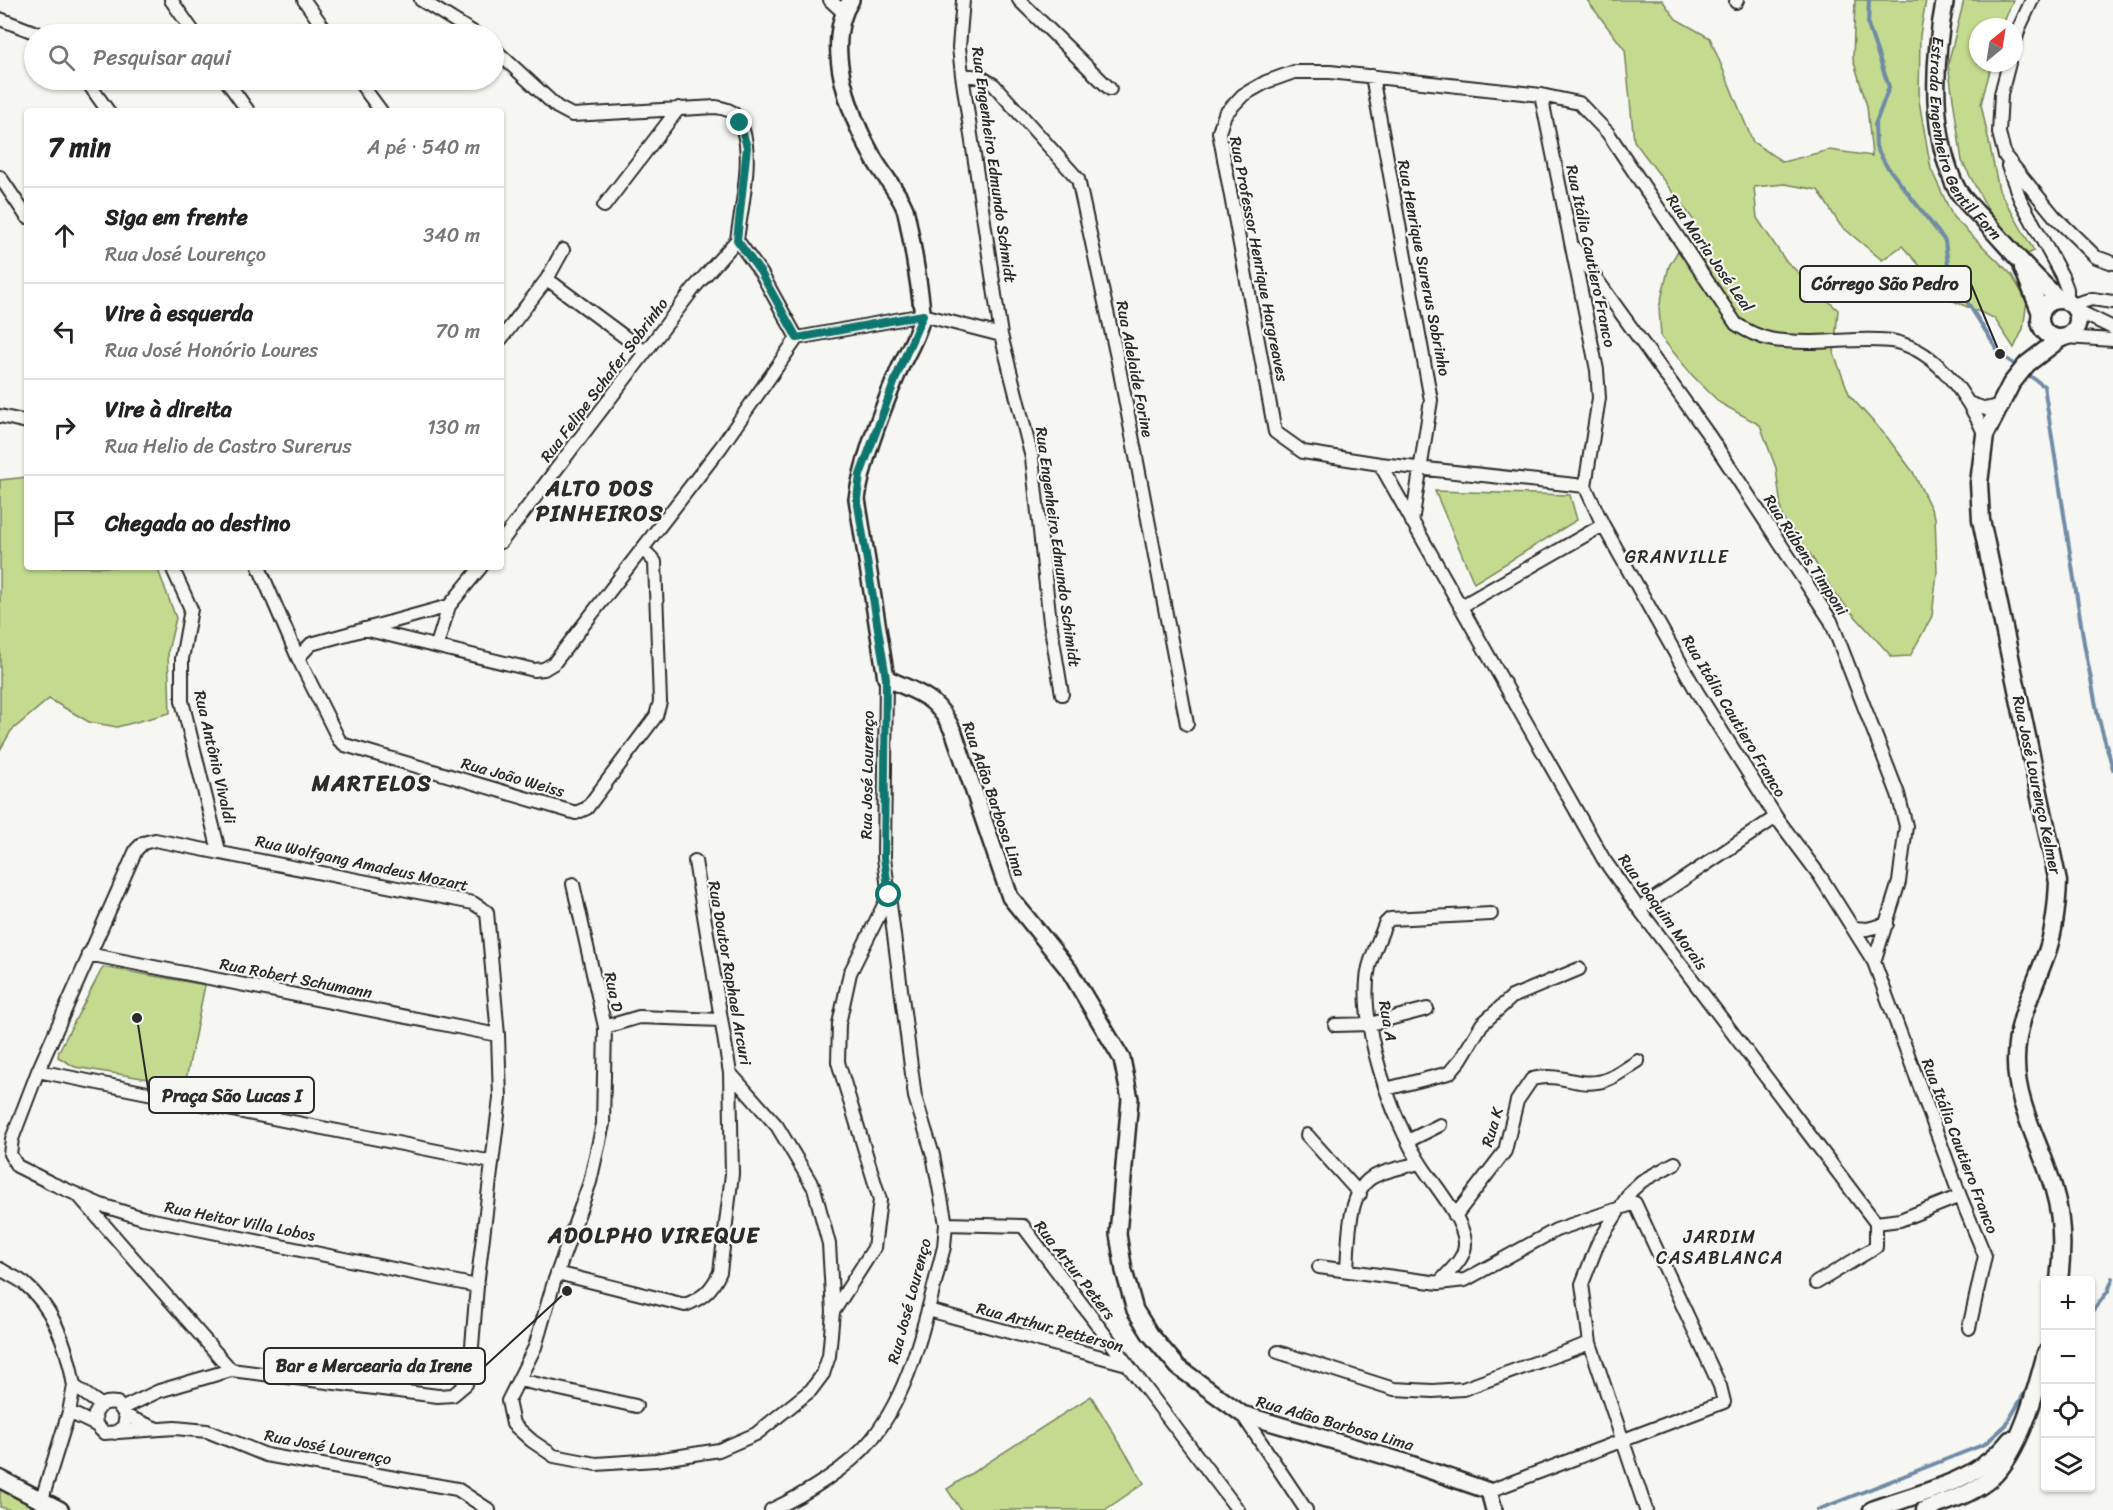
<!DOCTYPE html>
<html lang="pt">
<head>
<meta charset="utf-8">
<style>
	:root { --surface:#fff; --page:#f2f2f2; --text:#222; --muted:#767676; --line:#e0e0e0 }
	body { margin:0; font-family:Sriracha,sans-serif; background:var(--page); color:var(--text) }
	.controls { position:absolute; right:18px; bottom:18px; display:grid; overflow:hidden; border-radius:6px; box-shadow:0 2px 4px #0004 }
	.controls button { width:54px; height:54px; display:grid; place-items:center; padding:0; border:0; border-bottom:2px solid var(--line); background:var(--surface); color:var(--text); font:30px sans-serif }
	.compass { position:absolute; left:1969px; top:18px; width:54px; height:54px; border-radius:50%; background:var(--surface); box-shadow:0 2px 4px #0004; rotate:30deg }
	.stop { position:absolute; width:18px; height:18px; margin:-14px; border:4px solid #0f766e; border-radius:50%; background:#fff }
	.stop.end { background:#0f766e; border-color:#fff; box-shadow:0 2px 6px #0008 }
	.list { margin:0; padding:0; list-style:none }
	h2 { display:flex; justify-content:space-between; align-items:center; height:78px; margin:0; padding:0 24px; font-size:26px }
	h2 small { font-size:20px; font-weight:400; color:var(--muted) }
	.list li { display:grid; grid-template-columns:39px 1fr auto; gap:18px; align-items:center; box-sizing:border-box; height:96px; padding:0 24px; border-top:2px solid var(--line) }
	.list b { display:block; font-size:22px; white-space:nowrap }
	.list p { margin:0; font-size:20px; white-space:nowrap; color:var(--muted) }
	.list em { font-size:20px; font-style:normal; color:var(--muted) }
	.icon { flex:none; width:33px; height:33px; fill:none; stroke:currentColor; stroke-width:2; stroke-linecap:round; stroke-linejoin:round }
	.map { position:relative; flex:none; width:2113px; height:1510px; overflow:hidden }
	.search { position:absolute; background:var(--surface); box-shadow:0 2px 4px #0004; left:24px; top:24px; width:480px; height:66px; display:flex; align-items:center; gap:15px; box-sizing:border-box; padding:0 21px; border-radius:33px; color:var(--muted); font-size:22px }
	.panel { position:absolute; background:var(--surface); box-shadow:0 2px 4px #0004; left:24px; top:108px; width:480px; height:462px; border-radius:6px }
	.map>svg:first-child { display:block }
</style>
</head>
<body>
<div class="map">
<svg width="2113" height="1510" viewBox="0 0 2113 1510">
	<rect width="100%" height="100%" fill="#f6f6f2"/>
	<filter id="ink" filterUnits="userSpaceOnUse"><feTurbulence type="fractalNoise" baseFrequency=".0167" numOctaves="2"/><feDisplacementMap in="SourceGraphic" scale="12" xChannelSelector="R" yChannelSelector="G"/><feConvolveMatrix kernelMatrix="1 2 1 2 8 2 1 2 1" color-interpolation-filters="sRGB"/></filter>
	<g filter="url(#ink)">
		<path fill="#c3da8f" stroke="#77825d" stroke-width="1.5" d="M 1587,0 L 1662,0 L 1676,19 L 1710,38 L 1753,142 L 1783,162 L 1829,150 L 1872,156 L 1867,106 L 1853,59 L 1855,0 L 1926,0 L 1920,35 L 1919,101 L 1931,169 L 1953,217 L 2011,274 L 2027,301 L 2023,329 L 2014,348 L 1994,318 L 1951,300 L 1902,246 L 1882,260 L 1840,225 L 1818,190 L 1785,184 L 1754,187 L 1757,218 L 1785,260 L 1838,310 L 1834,354 L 1850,396 L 1887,437 L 1913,472 L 1935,517 L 1937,572 L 1932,616 L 1910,656 L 1892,657 L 1834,593 L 1810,554 L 1782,517 L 1776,468 L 1760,425 L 1720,403 L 1692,375 L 1661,337 L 1659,308 L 1669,266 L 1695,222 L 1634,141 L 1625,50 Z
			M 1964,0 L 2013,0 L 2002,27 L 1978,27 L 1978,63 L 1992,63 L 1981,104 L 1999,190 L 2034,251 L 2024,256 L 1993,219 L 1962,161 L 1948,64 Z
			M 27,477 L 27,567 L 157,567 L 176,618 L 168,651 L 170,713 L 117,727 L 89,722 L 49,699 L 11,731 L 0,750 L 0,480 Z
			M 1435,491 L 1570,495 L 1577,520 L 1474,583 Z
			M 103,967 L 205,985 L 185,1085 L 75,1067 L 58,1057 L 59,1051 Z
			M 1091,1396 L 1144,1483 L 1105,1510 L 961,1510 L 947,1489 Z
			M 0,1487 L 41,1510 L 11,1510 L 0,1507 Z"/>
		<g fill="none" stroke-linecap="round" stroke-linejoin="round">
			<path stroke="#708ba6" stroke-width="4" d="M 1869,0 L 1868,25 L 1889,87 L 1875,125 L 1876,147 L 1886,165 L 1945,241 L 1949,273 L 2000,354 L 2018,367
				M 2026,373 L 2044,386 L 2084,643 L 2098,716 L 2113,769
				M 2090,1315 L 2108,1291 L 2113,1278
				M 1817,1510 L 1985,1444 L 2006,1425 L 2031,1382"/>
			<defs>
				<path id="minor" d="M 171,0 L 195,34
					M 304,0 L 328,34
					M 421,0 L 476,34
					M 830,0 L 843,12
					M 963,0 L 959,47 L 962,75 L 1001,335 L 1032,458 L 1050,622 L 1062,694
					M 1019,0 L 1110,89
					M 1736,2 L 1737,0
					M 0,19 L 39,34
					M 2014,46 L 2019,28 L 2032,0
					M 494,49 L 557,107 L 572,115 L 716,107 C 721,108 729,109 733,113 C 759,138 741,207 737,240
					M 2009,63 L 2001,94 L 1999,133 L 2005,156 L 2055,217 L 2096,257 L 2113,263
					M 962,75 L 981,77 L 994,85 L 1078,179 L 1118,362 L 1187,724
					M 1372,76 L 1431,400 L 1412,522
					M 86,80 L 108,111
					M 226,80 L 248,111
					M 358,80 L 381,111
					M 1541,95 L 1597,370 L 1599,398 L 1585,486 L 1603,525 L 1697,692 L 1776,817 L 1820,876 L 1874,962 L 1960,1196 L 1985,1256 L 1969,1328
					M 2008,166 L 2020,199 L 2062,276 L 2067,289 L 2067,301
					M 0,177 L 27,217
					M 604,206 L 679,108
					M 737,240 L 761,273 L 797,338
					M 1574,248 L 1708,434 L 1831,621 L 1898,794 L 1906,826 L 1899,882 L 1874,962
					M 547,279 L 645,352
					M 2072,305 L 2092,299 L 2113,302
					M 2076,310 L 2113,328
					M 2065,337 L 2113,340
					M 501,339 L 547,279 L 563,250
					M 1971,404 L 1986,409 L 2000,405
					M 0,416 L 27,422
					M 1380,464 L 1604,860 L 1639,909 L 1876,1223 L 1900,1220 L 1960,1196
					M 1585,486 L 1380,464 L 1303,452 L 1275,432 L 1219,132 L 1225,114 L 1243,95 L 1266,82 L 1294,72 L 1330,72 L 1541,95 L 1579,103 L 1608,133 L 1736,324 C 1762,341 1778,342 1809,342 C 1833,342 1875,337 1896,342 C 1939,352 1968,397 1985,435
					M 501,542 L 694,288 L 737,240
					M 172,567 L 191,609 L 182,659 L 182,701 L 219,851
					M 259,567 L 298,658 L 339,740 L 345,745 L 576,813 L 587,808 L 656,716 L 660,702 L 655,562 L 644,550
					M 1460,607 L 1603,525
					M 364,629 L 534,670 L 544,669 L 554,663 L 721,447 L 797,338 L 923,315 L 1001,335
					M 437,645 L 449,606
					M 298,658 L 311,644 L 449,606 L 481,567
					M 695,861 L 730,1073 L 777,1126 L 814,1188 L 829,1244 L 833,1312
					M 573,884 L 605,1027 L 603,1124 L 590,1182 L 554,1282 L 535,1347 L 508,1401 L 513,1424 L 532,1441 L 554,1456 L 596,1464 L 656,1460 L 719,1450 L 756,1434 L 811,1390 L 823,1374 L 829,1356 L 833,1312 L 874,1248 L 880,1200 L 838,1062 L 839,1024 L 850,973 L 889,895
					M 1639,909 L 1776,817
					M 1854,928 L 1867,929 L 1887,924
					M 88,954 L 498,1035
					M 1335,1025 L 1370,1024 L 1427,1009
					M 605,1027 L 639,1017 L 721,1020
					M 38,1071 L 492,1162
					M 1386,1089 L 1449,1073 L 1461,1059 L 1482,1024 L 1512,997 L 1579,969
					M 1307,1135 L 1360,1194
					M 1408,1141 L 1440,1125
					M 79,1196 L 231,1370 L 438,1396 L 453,1395 L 466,1384 L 470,1370 L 477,1286 L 500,1098 L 498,1035 L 487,912 L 473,903 L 155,840 L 143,843 L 136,850 L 38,1071 L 12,1139 L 10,1154 L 17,1166 L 51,1183 L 101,1205 L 143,1218 L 477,1286
					M 1455,1216 L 1505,1151 L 1517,1101 L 1532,1079 C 1560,1072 1575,1086 1597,1082 C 1612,1080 1625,1069 1638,1061
					M 946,1224 L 1023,1226 L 1127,1364
					M 1319,1267 L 1439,1283 L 1465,1280 L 1556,1230 L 1635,1203 L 1720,1386 L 1724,1402 L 1489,1491
					M 0,1269 C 8,1274 17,1278 24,1283 C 55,1309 68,1349 74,1386 L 101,1405
					M 1347,1269 C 1349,1243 1347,1194 1371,1178 C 1385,1170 1404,1167 1420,1163
					M 557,1273 L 685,1305 C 703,1298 712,1290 720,1272 L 732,1174 L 730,1073
					M 1439,1283 C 1449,1271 1466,1259 1465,1242 C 1463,1218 1435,1186 1422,1166 C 1392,1121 1357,1021 1369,967 C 1373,952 1380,938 1385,924 L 1390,919 L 1491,914
					M 1816,1283 L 1876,1247 L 1876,1223
					M 928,1310 L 1127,1364 L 1238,1510
					M 1278,1352 L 1394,1389 L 1433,1391 L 1463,1389 L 1590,1343
					M 519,1380 L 636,1406
					M 123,1408 L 159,1391 L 231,1370
					M 69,1412 L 74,1386
					M 1242,1414 L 1306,1510
					M 126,1416 L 157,1429
					M 115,1433 L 124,1426 L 126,1416 L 117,1403 C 105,1401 101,1404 95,1414 L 96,1425 L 104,1433 L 175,1428 L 207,1431 L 266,1455 L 457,1489 L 489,1510
					M 41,1502 L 69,1412 L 96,1425
					M 771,1510 C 804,1495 849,1468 872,1439 C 914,1386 927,1311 944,1247 L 946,1224 L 933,1155 L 915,1097 L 884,858 L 886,678
					M 1646,1510 L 1590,1343 L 1582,1284 L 1598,1243 L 1631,1191 L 1642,1181 L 1675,1163"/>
				<path id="tertiary" d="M 851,0 C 822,44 850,117 874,159 C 883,175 898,191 905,209 C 908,218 924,310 922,316 C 919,334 906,354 899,370 C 884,405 862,462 857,499 L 886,678 C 922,695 936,695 954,733 L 1010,897 L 1069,970 L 1122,1059 L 1130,1099 L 1118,1234 L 1124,1271 L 1135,1310 L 1150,1334 L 1178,1367 L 1242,1414 L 1405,1462 L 1489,1491 L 1494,1510"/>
				<g id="secondary">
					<path id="s1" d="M 1945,0 C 1934,58 1930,125 1953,181 C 1960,199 1975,210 1987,224 C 2011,250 2033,277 2060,300"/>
					<path d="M 2023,268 L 2041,313"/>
					<circle cx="2059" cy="319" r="19"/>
					<path d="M 2059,1280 C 2063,1249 2063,1220 2054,1190 C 2042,1146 2015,1105 2016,1059 C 2016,1021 2036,984 2048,949 C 2055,927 2057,905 2058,882 L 1981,520 L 1979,483 L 1985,435 L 2011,384 L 2027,364 L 2061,338"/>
					<path d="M 0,1479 L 60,1510"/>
					<path d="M 1872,1510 C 1919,1493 1978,1482 2010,1440"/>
					<path d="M 1925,1510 C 1947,1501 1973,1494 1991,1478 C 2020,1452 2036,1391 2046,1353"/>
				</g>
			</defs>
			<use href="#minor" stroke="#2b2b2b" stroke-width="16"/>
			<use href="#tertiary" stroke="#2b2b2b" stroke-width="20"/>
			<use href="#secondary" stroke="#2b2b2b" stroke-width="21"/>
			<use href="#minor" stroke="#f6f6f2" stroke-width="12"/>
			<use href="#tertiary" stroke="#f6f6f2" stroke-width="15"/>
			<use href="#secondary" stroke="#f6f6f2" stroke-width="16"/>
		</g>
	</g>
	<g fill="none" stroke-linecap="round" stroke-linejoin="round" filter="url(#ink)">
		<path stroke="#0f766e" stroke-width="8" d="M 740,123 L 747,147 L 737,240 L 761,273 L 797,338 L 923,315 L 897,375 L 860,475 L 857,499 L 886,678 L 884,858 L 889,895"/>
	</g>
	<g text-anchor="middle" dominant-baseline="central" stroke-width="4.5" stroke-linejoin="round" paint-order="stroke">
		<g font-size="16" fill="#2b2b2b" stroke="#f6f6f2">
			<text stroke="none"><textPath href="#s1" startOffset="147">Estrada Engenheiro Gentil Forn</textPath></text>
			<text transform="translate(994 165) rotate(82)">Rua Engenheiro Edmundo Schmidt</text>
			<text transform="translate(1710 253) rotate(55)">Rua Maria José Leal</text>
			<text transform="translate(1591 256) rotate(78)">Rua Itália Cautiero Franco</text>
			<text transform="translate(1259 259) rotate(79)">Rua Professor Henrique Hargreaves</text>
			<text transform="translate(1424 268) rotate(79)">Rua Henrique Surerus Sobrinho</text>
			<text transform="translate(1135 369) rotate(79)">Rua Adelaide Forine</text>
			<text transform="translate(604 380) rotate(-53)">Rua Felipe Schafer Sobrinho</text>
			<text transform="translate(1058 547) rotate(82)">Rua Engenheiro Edmundo Schimidt</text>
			<text transform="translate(1806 555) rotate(57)">Rua Rúbens Timponi</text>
			<text transform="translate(1734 716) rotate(59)">Rua Itália Cautiero Franco</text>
			<text transform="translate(215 757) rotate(77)">Rua Antônio Vivaldi</text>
			<text transform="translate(867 775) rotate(-89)">Rua José Lourenço</text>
			<text transform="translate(513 777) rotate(16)">Rua João Weiss</text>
			<text transform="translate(2037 785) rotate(78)">Rua José Lourenço Kelmer</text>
			<text transform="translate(994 799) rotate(71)">Rua Adão Barbosa Lima</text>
			<text transform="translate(362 863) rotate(12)">Rua Wolfgang Amadeus Mozart</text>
			<text transform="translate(1663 912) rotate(54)">Rua Joaquim Morais</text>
			<text transform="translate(730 973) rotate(80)">Rua Doutor Raphael Arcuri</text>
			<text transform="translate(296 978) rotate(11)">Rua Robert Schumann</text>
			<text transform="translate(614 992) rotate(78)">Rua D</text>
			<text transform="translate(1388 1021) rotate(80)">Rua A</text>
			<text transform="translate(1492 1127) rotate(-73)">Rua K</text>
			<text transform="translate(1960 1146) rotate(69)">Rua Itália Cautiero Franco</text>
			<text transform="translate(240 1221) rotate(11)">Rua Heitor Villa Lobos</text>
			<text transform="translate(1075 1270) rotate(52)">Rua Artur Peters</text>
			<text transform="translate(909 1301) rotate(-75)">Rua José Lourenço</text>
			<text transform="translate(1050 1327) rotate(15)">Rua Arthur Petterson</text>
			<text transform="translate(1335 1423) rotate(16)">Rua Adão Barbosa Lima</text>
			<text transform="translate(328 1447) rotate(11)">Rua José Lourenço</text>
		</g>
		<g font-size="18" letter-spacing="1.5" fill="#2b2b2b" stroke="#f6f6f2">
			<text x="1677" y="557">GRANVILLE</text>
			<text x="1720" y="1237">JARDIM<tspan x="1720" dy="21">CASABLANCA</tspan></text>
		</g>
		<g font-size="22" font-weight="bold" letter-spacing="1.5" fill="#2b2b2b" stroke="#f6f6f2">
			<text x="600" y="488">ALTO DOS<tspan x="600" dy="25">PINHEIROS</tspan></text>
			<text x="372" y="783">MARTELOS</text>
			<text x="654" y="1235">ADOLPHO VIREQUE</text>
		</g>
	</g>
	<path fill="none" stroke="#2b2b2b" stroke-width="2" d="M2000 354L1971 284M137 1018L149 1095M567 1291L485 1366"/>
	<g fill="#2b2b2b" stroke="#f6f6f2" stroke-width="2">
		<circle cx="2000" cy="354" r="6"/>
		<circle cx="137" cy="1018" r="6"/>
		<circle cx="567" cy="1291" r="6"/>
	</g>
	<g fill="#f6f6f2" stroke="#2b2b2b" stroke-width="2">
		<rect x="1800" y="266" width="171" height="36" rx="6"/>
		<rect x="149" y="1077" width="165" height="36" rx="6"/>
		<rect x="264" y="1348" width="221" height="36" rx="6"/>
	</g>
	<g font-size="18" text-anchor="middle" font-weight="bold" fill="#2b2b2b">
		<text x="1885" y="290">Córrego São Pedro</text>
		<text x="232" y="1102">Praça São Lucas I</text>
		<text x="374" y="1372">Bar e Mercearia da Irene</text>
	</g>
</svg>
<div class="controls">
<button>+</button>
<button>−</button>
<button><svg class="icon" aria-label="locate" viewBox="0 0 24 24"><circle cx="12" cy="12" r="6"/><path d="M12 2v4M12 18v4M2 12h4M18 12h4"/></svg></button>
<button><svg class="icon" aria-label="layers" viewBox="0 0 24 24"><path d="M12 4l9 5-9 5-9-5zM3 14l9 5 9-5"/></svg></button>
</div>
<svg class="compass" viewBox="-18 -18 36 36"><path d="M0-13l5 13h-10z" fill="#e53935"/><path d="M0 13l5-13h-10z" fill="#767676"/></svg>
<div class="stop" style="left:889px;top:895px"></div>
<div class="stop end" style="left:740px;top:123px"></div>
<div class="search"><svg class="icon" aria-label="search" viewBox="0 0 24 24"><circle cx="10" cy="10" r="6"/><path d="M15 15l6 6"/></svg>Pesquisar aqui</div>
<section class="panel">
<h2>7 min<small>A pé · 540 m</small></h2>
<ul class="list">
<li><svg class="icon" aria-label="ahead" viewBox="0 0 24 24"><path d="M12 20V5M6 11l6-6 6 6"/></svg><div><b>Siga em frente</b><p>Rua José Lourenço</p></div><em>340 m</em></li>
<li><svg class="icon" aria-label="left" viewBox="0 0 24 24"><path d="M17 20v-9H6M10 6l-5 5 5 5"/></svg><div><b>Vire à esquerda</b><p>Rua José Honório Loures</p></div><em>70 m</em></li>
<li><svg class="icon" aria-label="right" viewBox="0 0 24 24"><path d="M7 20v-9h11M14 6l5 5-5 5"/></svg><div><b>Vire à direita</b><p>Rua Helio de Castro Surerus</p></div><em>130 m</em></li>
<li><svg class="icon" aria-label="arrive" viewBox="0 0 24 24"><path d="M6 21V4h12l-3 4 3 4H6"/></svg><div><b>Chegada ao destino</b></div></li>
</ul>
</section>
</div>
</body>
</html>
